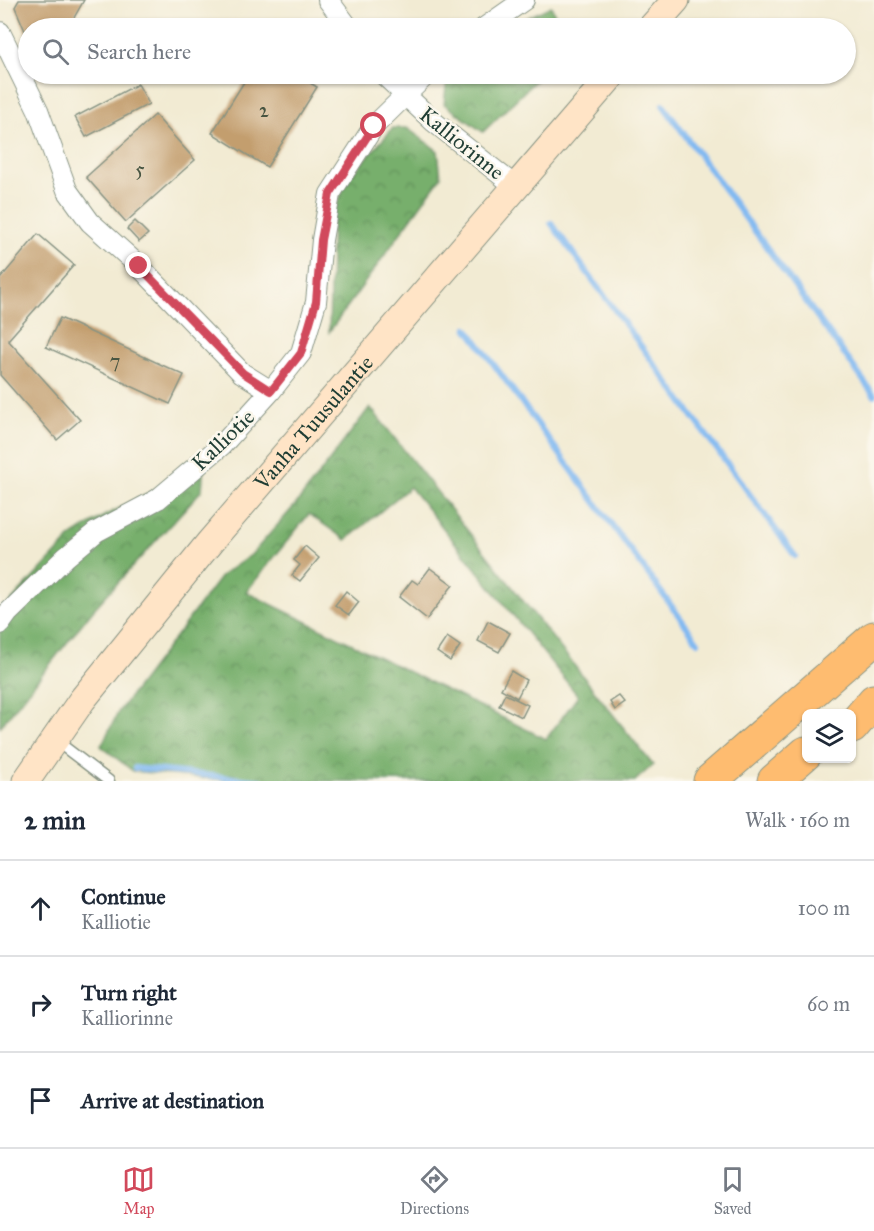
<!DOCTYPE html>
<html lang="en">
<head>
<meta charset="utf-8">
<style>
	:root { --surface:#fff; --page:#f6f6f7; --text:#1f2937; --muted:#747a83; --line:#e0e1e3; --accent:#d1495b }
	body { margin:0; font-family:"IM FELL Great Primer",serif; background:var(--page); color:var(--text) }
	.controls { position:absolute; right:18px; bottom:18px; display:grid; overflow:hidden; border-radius:9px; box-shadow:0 2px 4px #0004 }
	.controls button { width:54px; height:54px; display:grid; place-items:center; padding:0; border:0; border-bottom:2px solid var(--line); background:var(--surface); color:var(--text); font:30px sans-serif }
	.stop { position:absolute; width:18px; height:18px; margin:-14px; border:4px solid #d1495b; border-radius:50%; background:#fff }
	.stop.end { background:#d1495b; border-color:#fff; box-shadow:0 2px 6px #0008 }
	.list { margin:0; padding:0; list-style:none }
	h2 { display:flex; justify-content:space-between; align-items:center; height:78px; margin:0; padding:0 24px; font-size:26px }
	h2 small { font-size:20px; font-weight:400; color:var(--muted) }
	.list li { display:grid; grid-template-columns:39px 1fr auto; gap:18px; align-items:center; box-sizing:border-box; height:96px; padding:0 24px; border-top:2px solid var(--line) }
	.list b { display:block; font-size:22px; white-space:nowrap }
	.list p { margin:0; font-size:20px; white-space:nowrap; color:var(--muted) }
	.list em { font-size:20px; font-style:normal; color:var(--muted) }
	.icon { flex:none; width:33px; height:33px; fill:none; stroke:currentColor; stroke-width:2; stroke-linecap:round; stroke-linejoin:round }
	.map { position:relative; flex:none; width:874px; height:781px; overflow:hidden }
	.search { position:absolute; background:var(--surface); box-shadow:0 2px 4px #0004; left:18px; right:18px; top:18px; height:66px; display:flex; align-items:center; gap:15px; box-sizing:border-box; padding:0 21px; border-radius:33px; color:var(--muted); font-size:22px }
	.sheet { height:366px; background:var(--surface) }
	nav { display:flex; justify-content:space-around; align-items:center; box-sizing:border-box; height:84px; border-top:2px solid var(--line); background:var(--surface); font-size:16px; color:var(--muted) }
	nav a { display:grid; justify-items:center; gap:3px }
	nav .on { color:var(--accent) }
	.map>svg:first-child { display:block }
</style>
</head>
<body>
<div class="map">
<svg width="874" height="781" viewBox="0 0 874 781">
	<defs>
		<pattern id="forest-crowns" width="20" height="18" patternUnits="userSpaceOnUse" patternTransform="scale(1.5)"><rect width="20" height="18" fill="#77af6c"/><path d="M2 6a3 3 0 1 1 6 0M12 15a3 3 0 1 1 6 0" fill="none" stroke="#61905a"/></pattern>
	</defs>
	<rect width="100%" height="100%" fill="#fbf7ec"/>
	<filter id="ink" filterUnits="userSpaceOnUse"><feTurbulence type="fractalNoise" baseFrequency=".0167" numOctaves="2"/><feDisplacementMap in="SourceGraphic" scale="12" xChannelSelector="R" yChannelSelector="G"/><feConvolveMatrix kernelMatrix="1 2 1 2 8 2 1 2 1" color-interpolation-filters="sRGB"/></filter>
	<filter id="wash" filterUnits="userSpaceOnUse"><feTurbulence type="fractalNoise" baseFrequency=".008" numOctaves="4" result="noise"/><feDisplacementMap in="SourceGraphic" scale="24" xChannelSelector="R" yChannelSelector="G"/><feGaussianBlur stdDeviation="1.35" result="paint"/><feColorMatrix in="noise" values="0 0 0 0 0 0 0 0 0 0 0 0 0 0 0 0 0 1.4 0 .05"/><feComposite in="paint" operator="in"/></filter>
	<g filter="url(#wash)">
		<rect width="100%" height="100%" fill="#f2ebd3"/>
		<path fill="url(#forest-crowns)" stroke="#4b7650" stroke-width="1.5" fill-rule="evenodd" d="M 551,6 L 561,28 L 506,28 Z
			M 454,74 L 542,74 L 483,132 L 444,104 L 447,79 Z
			M 393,128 L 407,128 L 438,151 L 441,177 L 329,332 L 332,215 L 348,179 Z
			M 370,407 L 653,765 L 635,781 L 235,781 L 133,771 L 101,746 L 119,711 L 222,575 L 251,555 L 297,503 ZM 410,487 L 578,696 L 546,739 L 246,592 L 309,514 L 346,540 Z
			M 205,451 L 202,490 L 93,610 L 0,727 L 0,613 L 73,535 L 104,516 L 158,489 Z"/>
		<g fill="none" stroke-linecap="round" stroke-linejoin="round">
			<path stroke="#81b9f1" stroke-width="6" d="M 663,105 L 874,395
				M 551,223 L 795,556
				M 467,328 L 698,642
				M 135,768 L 261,781"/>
		</g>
		<g id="blocks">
			<path fill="#c39e6e" d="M 19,0 L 84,0 L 71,23 L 73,28 L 28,28 L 28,38 L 15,7 Z
				M 249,74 L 295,74 L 317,87 L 267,167 L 212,133 Z
				M 138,84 L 149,104 L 86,137 L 75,117 Z
				M 155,115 L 195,160 L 126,222 L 86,177 Z
				M 135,221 L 148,234 L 139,242 L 127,229 Z
				M 38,234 L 74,265 L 8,340 L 80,420 L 57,440 L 0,375 L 0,279 Z
				M 60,318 L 184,375 L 170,404 L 46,347 Z
				M 305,546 L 319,558 L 300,581 L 292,575 L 300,565 L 294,560 Z
				M 430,568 L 453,585 L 427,619 L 399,597 L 412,580 L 418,584 Z
				M 346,591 L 359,602 L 349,615 L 335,605 Z
				M 488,621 L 510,633 L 499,652 L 478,641 Z
				M 447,637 L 460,646 L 450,661 L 437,652 Z
				M 511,671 L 526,680 L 517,698 L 501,689 Z
				M 505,694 L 528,705 L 522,717 L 499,706 Z
				M 619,696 L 625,703 L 615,710 L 610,702 Z"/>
		</g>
	</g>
	<g filter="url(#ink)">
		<use href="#blocks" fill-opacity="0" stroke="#889484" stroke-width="1.5"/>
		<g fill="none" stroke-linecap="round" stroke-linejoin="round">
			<defs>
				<path id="service" d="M 55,740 L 109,781"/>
				<path id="minor" d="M 328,0 L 349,28
					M 484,28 L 524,0
					M 0,32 L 38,110 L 67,190 L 90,222 L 139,266 L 242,373 L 271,391
					M 383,74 L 434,122 L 516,187
					M 0,624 L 8,613 L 66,557 L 96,532 L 158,499 L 222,445 L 271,391 L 301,353 L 316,302 L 322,240 L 330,194 L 374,126 L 427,74"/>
				<g id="secondary">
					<path d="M 651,28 L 676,0"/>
					<path id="s1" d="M 26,781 L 82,700 L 210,542 L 613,74"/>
				</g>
				<path id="motorway" d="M 852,727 L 874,701
					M 710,781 L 874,638
					M 774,781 L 806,753"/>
			</defs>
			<use href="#service" stroke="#889484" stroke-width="13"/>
			<use href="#minor" stroke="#889484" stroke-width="22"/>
			<use href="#secondary" stroke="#889484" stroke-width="29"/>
			<use href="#motorway" stroke="#889484" stroke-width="35"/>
			<use href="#service" stroke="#fff" stroke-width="10"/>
			<use href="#minor" stroke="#fff" stroke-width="20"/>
			<use href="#secondary" stroke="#ffe4c6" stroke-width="27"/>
			<use href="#motorway" stroke="#febc70" stroke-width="33"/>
		</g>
	</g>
	<g fill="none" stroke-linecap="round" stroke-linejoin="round" filter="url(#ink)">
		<path stroke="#d1495b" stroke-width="8" d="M 139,266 L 243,373 L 271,391 L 301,353 L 316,302 L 321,240 L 330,194 L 374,126"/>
	</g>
	<g text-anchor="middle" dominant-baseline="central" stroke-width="5" stroke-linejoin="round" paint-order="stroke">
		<g font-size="20" fill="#485542">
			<text x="264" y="110">2</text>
			<text x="140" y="169">5</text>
			<text x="115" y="361">7</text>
		</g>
		<g font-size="22" fill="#1f3d34" stroke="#fbf7ec">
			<text transform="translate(462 143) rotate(39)">Kalliorinne</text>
			<text stroke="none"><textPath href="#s1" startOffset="460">Vanha Tuusulantie</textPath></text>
			<text transform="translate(223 440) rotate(-44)">Kalliotie</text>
		</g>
	</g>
</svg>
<div class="controls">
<button><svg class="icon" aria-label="layers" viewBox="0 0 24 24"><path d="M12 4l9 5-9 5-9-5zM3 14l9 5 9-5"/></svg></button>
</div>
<div class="stop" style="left:374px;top:126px"></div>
<div class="stop end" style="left:139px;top:266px"></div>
<div class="search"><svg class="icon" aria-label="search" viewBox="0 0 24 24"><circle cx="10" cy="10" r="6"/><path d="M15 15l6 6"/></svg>Search here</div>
</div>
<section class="sheet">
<h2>2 min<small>Walk · 160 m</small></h2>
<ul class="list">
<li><svg class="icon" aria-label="ahead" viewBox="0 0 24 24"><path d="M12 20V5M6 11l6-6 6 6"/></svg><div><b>Continue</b><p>Kalliotie</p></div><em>100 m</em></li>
<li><svg class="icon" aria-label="right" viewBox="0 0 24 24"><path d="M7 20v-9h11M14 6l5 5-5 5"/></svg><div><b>Turn right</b><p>Kalliorinne</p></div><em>60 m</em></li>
<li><svg class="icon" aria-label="arrive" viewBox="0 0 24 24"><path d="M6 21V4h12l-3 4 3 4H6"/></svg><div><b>Arrive at destination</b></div></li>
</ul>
</section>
<nav>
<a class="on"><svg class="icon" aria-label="map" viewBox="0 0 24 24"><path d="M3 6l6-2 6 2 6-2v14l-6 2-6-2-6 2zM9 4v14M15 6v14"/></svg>Map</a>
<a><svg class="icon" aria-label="directions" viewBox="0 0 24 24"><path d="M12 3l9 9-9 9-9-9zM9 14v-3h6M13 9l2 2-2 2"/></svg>Directions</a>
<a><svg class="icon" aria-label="saved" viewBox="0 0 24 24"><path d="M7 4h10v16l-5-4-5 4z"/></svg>Saved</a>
</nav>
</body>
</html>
